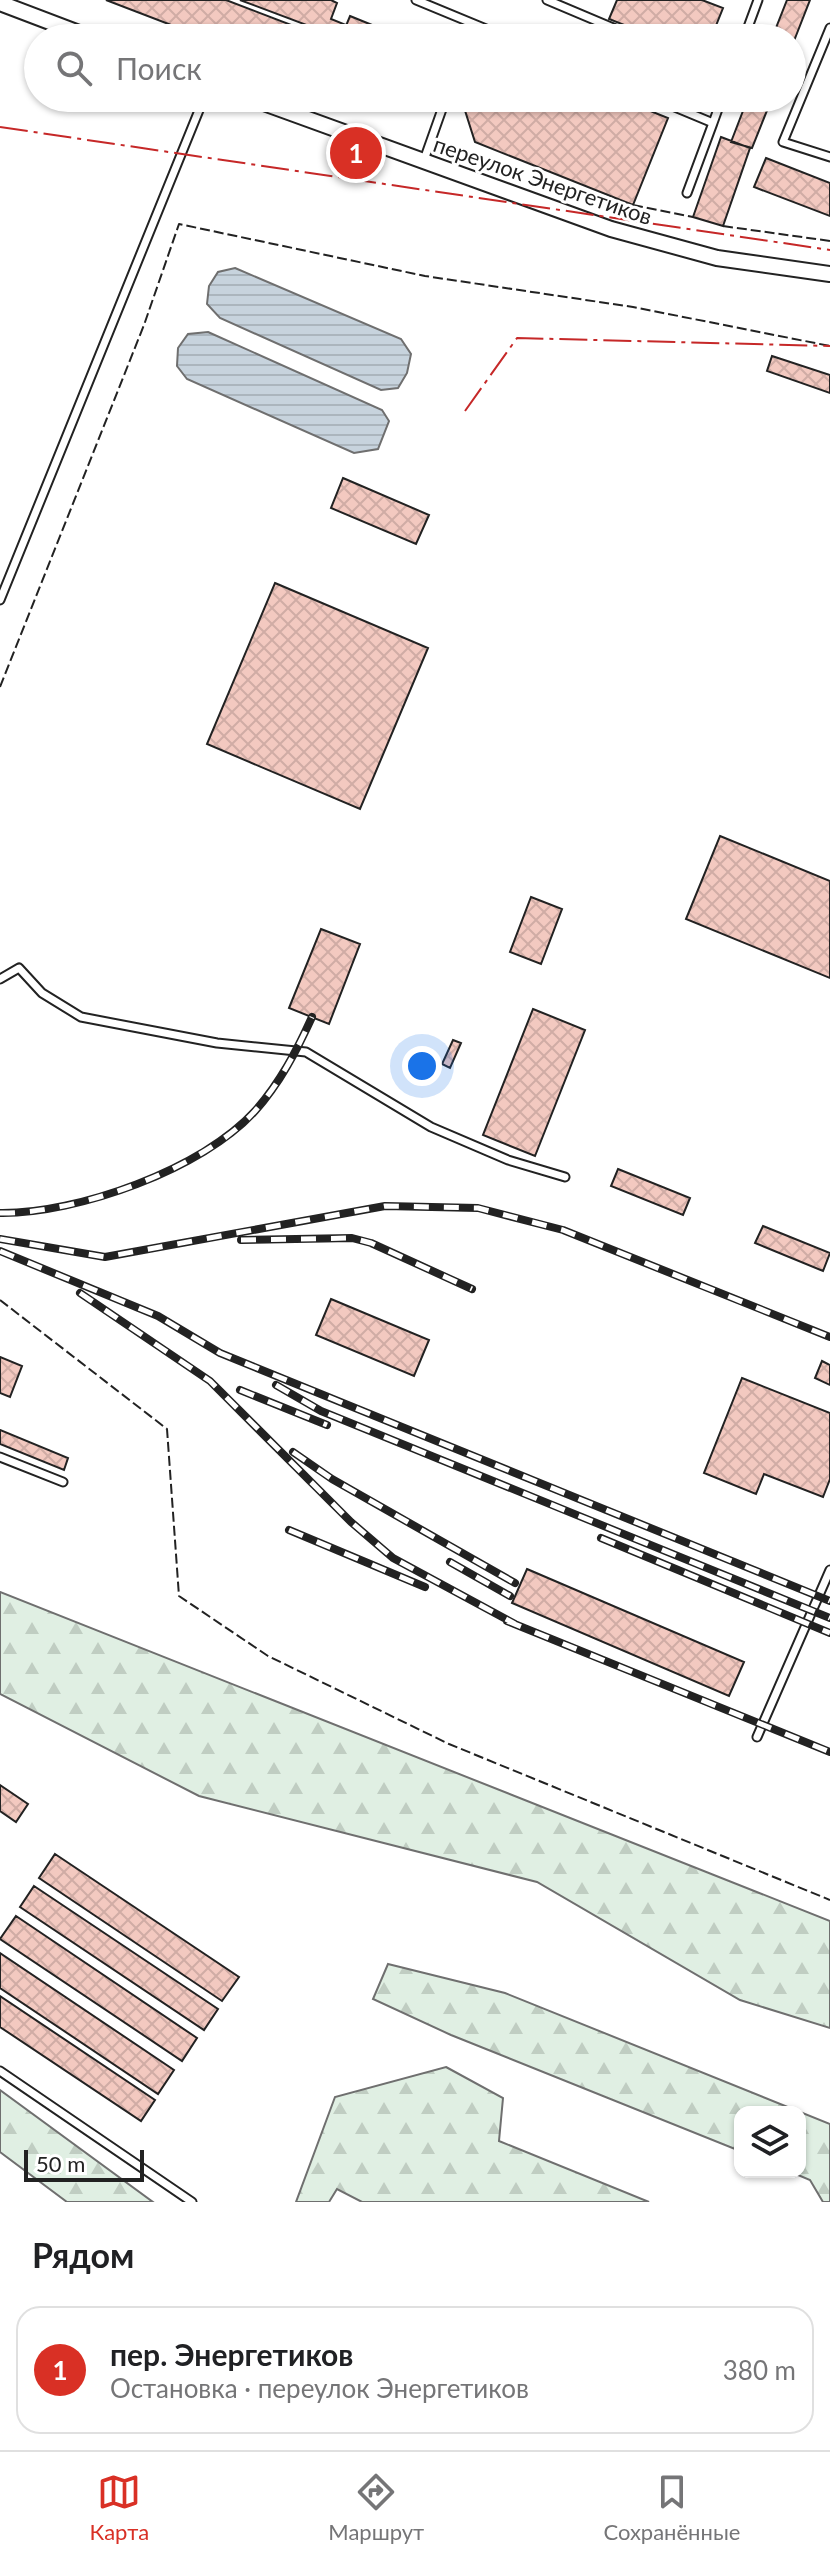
<!DOCTYPE html>
<html lang="ru">
<head>
<meta charset="utf-8">
<style>
	:root { --surface:#fff; --page:#f2f2f2; --text:#202124; --muted:#757577; --line:#e0e0e0; --accent:#d93025 }
	body { margin:0; font-family:Lato,sans-serif; background:var(--page); color:var(--text) }
	.controls { position:absolute; right:24px; bottom:24px; display:grid; overflow:hidden; border-radius:16px; box-shadow:0 2px 6px #0004 }
	.controls button { width:72px; height:72px; display:grid; place-items:center; padding:0; border:0; border-bottom:2px solid var(--line); background:var(--surface); color:var(--text); font:40px sans-serif }
	.scale { position:absolute; left:24px; bottom:20px; width:120px; box-sizing:border-box; padding-left:8px; border:4px solid #222; border-top:0; font-size:22px; line-height:28px; white-space:nowrap; color:#222; -webkit-text-stroke:6px #fff; paint-order:stroke }
	.you { position:absolute; left:422px; top:1066px; width:28px; height:28px; margin:-20px; border:6px solid #fff; border-radius:50%; background:#1a73e8; box-shadow:0 0 0 12px #1a73e833 }
	.badge { display:grid; place-items:center; width:52px; height:52px; border-radius:50%; background:var(--accent); color:#fff; font-size:26px; font-weight:700 }
	.pin { position:absolute; translate:-50% -50%; border:4px solid #fff; box-shadow:0 2px 8px #0006 }
	.list { margin:0; padding:0; list-style:none }
	h2 { display:flex; justify-content:space-between; align-items:center; height:104px; margin:0; padding:0 32px; font-size:34px }
	h2 small { font-size:26px; font-weight:400; color:var(--muted) }
	.list li { display:grid; grid-template-columns:52px 1fr auto; gap:24px; align-items:center; box-sizing:border-box; height:128px; margin:0 16px 16px; padding:0 16px; border:2px solid var(--line); border-radius:24px }
	.list b { display:block; font-size:30px; white-space:nowrap }
	.list p { margin:0; font-size:26px; white-space:nowrap; color:var(--muted) }
	.list em { font-size:26px; font-style:normal; color:var(--muted) }
	.icon { flex:none; width:44px; height:44px; fill:none; stroke:currentColor; stroke-width:2; stroke-linecap:round; stroke-linejoin:round }
	.map { position:relative; flex:none; width:830px; height:2202px; overflow:hidden }
	.search { position:absolute; background:var(--surface); box-shadow:0 2px 6px #0004; left:24px; right:24px; top:24px; height:88px; display:flex; align-items:center; gap:20px; box-sizing:border-box; padding:0 28px; border-radius:44px; color:var(--muted); font-size:30px }
	.sheet { height:248px; background:var(--surface) }
	nav { display:flex; justify-content:space-around; align-items:center; box-sizing:border-box; height:112px; border-top:2px solid var(--line); background:var(--surface); font-size:22px; color:var(--muted) }
	nav a { display:grid; justify-items:center; gap:4px }
	nav .on { color:var(--accent) }
	.map>svg:first-child { display:block }
</style>
</head>
<body>
<div class="map">
<svg width="830" height="2202" viewBox="0 0 830 2202">
	<defs>
		<pattern id="forest-firs" width="22" height="20" patternUnits="userSpaceOnUse" patternTransform="scale(2)"><rect width="22" height="20" fill="#e0efe3"/><path d="M5 1l3.5 6h-7zM16 11l3.5 6h-7z" fill="#c0cdc2"/></pattern>
		<pattern id="water-rules" width="6" height="5" patternUnits="userSpaceOnUse" patternTransform="scale(2)"><rect width="6" height="5" fill="#c7d3dd"/><path d="M0 2.5h6" fill="none" stroke="#abb5bd"/></pattern>
		<pattern id="building-cross-hatch" width="8" height="8" patternUnits="userSpaceOnUse" patternTransform="scale(2)"><rect width="8" height="8" fill="#f3c9c0"/><path d="M0 0l8 8M0 8l8-8" fill="none" stroke="#d0aca5"/></pattern>
	</defs>
	<rect width="100%" height="100%" fill="#fff"/>
	<path fill="url(#forest-firs)" stroke="#6f6f6f" stroke-width="2" d="M 0,1592 L 830,1921 L 830,2028 L 740,2000 L 537,1882 L 199,1796 L 0,1694 Z
		M 388,1964 L 505,1993 L 830,2124 L 830,2202 L 823,2202 L 810,2180 L 791,2172 L 800,2172 L 800,2112 L 740,2112 L 740,2151 L 451,2035 L 373,1999 Z
		M 446,2067 L 503,2098 L 499,2141 L 649,2202 L 362,2202 L 337,2189 L 329,2202 L 296,2202 L 335,2097 Z
		M 0,2090 L 153,2202 L 67,2202 L 0,2152 Z"/>
	<path fill="url(#water-rules)" stroke="#6f6f6f" stroke-width="2" d="M 235,268 L 401,339 L 411,354 L 407,373 L 398,388 L 381,390 L 220,318 L 207,304 L 209,286 L 218,272 Z
		M 208,332 L 382,410 L 389,421 L 378,449 L 354,453 L 187,379 L 177,366 L 178,348 L 188,334 Z"/>
	<path fill="url(#building-cross-hatch)" stroke="#222" stroke-width="2" d="M 106,0 L 226,0 L 294,26 L 289,38 L 205,38 Z
		M 240,0 L 331,0 L 337,3 L 331,19 L 346,25 L 341,38 Z
		M 617,0 L 702,0 L 723,8 L 711,38 L 657,38 L 609,19 Z
		M 787,0 L 810,0 L 792,46 L 792,38 L 772,38 Z
		M 350,16 L 404,38 L 341,38 Z
		M 461,98 L 618,98 L 668,118 L 633,205 L 475,142 Z
		M 748,98 L 772,98 L 752,148 L 731,142 Z
		M 721,137 L 750,148 L 723,226 L 693,217 Z
		M 766,158 L 830,183 L 830,216 L 754,187 Z
		M 772,356 L 830,375 L 830,393 L 767,371 Z
		M 343,478 L 429,515 L 416,544 L 331,508 Z
		M 275,583 L 428,648 L 360,809 L 207,744 Z
		M 720,836 L 830,881 L 830,978 L 686,919 Z
		M 531,897 L 562,909 L 541,964 L 510,952 Z
		M 321,929 L 360,944 L 329,1024 L 289,1008 Z
		M 533,1009 L 585,1030 L 535,1156 L 483,1135 Z
		M 453,1040 L 461,1043 L 450,1068 L 442,1064 Z
		M 618,1169 L 690,1198 L 683,1215 L 611,1186 Z
		M 763,1226 L 830,1253 L 823,1271 L 755,1243 Z
		M 331,1299 L 429,1340 L 414,1376 L 316,1335 Z
		M 0,1357 L 22,1366 L 10,1397 L 0,1393 Z
		M 822,1361 L 830,1365 L 830,1385 L 815,1378 Z
		M 742,1378 L 830,1413 L 830,1479 L 823,1497 L 764,1474 L 756,1494 L 704,1473 Z
		M 0,1430 L 68,1458 L 64,1470 L 0,1444 Z
		M 527,1569 L 744,1662 L 729,1696 L 512,1603 Z
		M 0,1785 L 28,1804 L 16,1822 L 0,1811 Z
		M 55,1854 L 239,1977 L 222,2001 L 39,1878 Z
		M 34,1886 L 218,2009 L 204,2030 L 20,1907 Z
		M 16,1916 L 197,2038 L 182,2061 L 0,1939 Z
		M 0,1953 L 174,2070 L 158,2094 L 0,1988 Z
		M 0,1996 L 155,2100 L 141,2121 L 0,2027 Z"/>
	<g fill="none" stroke-linecap="round" stroke-linejoin="round">
		<defs>
			<path id="lane" d="M 416,0 L 508,38
				M 547,0 L 637,38
				M 830,28 L 783,142 L 830,157
				M 467,38 L 473,24
				M 744,38 L 758,0
				M 653,98 L 713,123 L 722,98
				M 424,160 L 446,98
				M 687,193 L 713,123
				M 0,600 L 204,98
				M 0,979 L 19,968 L 42,993 L 81,1017 L 217,1043 L 306,1052 L 431,1127 L 508,1160 L 565,1177
				M 0,1457 L 63,1482
				M 757,1737 L 830,1570
				M 0,2071 L 192,2202"/>
			<path id="street" d="M 0,3 L 92,38
				M 250,98 L 611,229 L 717,258 L 830,274"/>
		</defs>
		<use href="#lane" stroke="#222" stroke-width="11"/>
		<use href="#street" stroke="#222" stroke-width="18"/>
		<use href="#lane" stroke="#fff" stroke-width="7"/>
		<use href="#street" stroke="#fff" stroke-width="14"/>
		<defs>
			<path id="rail" d="M 0,1213 C 77,1214 203,1169 255,1111 C 280,1083 297,1050 312,1017
				M 0,1239 L 105,1257 L 385,1206 L 478,1208 L 563,1230 L 830,1337
				M 241,1240 L 352,1238 L 371,1243 L 472,1289
				M 0,1251 L 158,1316 L 220,1353 L 830,1601
				M 80,1293 L 210,1381 L 351,1522 L 393,1558 L 515,1624
				M 276,1385 L 321,1411 L 830,1618
				M 240,1390 L 327,1425
				M 293,1452 L 332,1479 L 515,1583
				M 289,1530 L 425,1587
				M 601,1538 L 830,1633
				M 450,1562 L 510,1596
				M 507,1621 L 830,1752"/>
		</defs>
		<use href="#rail" stroke="#222" stroke-width="8"/>
		<use href="#rail" stroke="#fff" stroke-width="5" stroke-dasharray="15" stroke-linecap="butt"/>
		<path stroke="#222" stroke-width="2" stroke-dasharray="10 4" stroke-linecap="butt" d="M 633,205 L 693,217
			M 723,226 L 830,241
			M 0,687 L 144,325 L 179,224 L 425,276 L 633,307 L 830,346
			M 0,1300 L 167,1429 L 179,1596 L 268,1656 L 449,1744 L 830,1900"/>
		<path stroke="#c62828" stroke-width="2" stroke-dasharray="28 6 4 6" stroke-linecap="butt" d="M 0,127 L 830,250
			M 465,411 L 517,338 L 830,346"/>
	</g>
	<g text-anchor="middle" dominant-baseline="central" stroke-width="6" stroke-linejoin="round" paint-order="stroke">
		<g font-size="22" fill="#222" stroke="#fff">
			<text transform="translate(543 180) rotate(19)">переулок Энергетиков</text>
		</g>
	</g>
</svg>
<div class="controls">
<button><svg class="icon" aria-label="layers" viewBox="0 0 24 24"><path d="M12 4l9 5-9 5-9-5zM3 14l9 5 9-5"/></svg></button>
</div>
<div class="scale">50 m</div>
<div class="you"></div>
<div class="pin badge" style="left:356px;top:153px">1</div>
<div class="search"><svg class="icon" aria-label="search" viewBox="0 0 24 24"><circle cx="10" cy="10" r="6"/><path d="M15 15l6 6"/></svg>Поиск</div>
</div>
<section class="sheet">
<h2>Рядом<small></small></h2>
<ul class="list">
<li><span class="badge">1</span><div><b>пер. Энергетиков</b><p>Остановка · переулок Энергетиков</p></div><em>380 m</em></li>
</ul>
</section>
<nav>
<a class="on"><svg class="icon" aria-label="map" viewBox="0 0 24 24"><path d="M3 6l6-2 6 2 6-2v14l-6 2-6-2-6 2zM9 4v14M15 6v14"/></svg>Карта</a>
<a><svg class="icon" aria-label="directions" viewBox="0 0 24 24"><path d="M12 3l9 9-9 9-9-9zM9 14v-3h6M13 9l2 2-2 2"/></svg>Маршрут</a>
<a><svg class="icon" aria-label="saved" viewBox="0 0 24 24"><path d="M7 4h10v16l-5-4-5 4z"/></svg>Сохранённые</a>
</nav>
</body>
</html>
